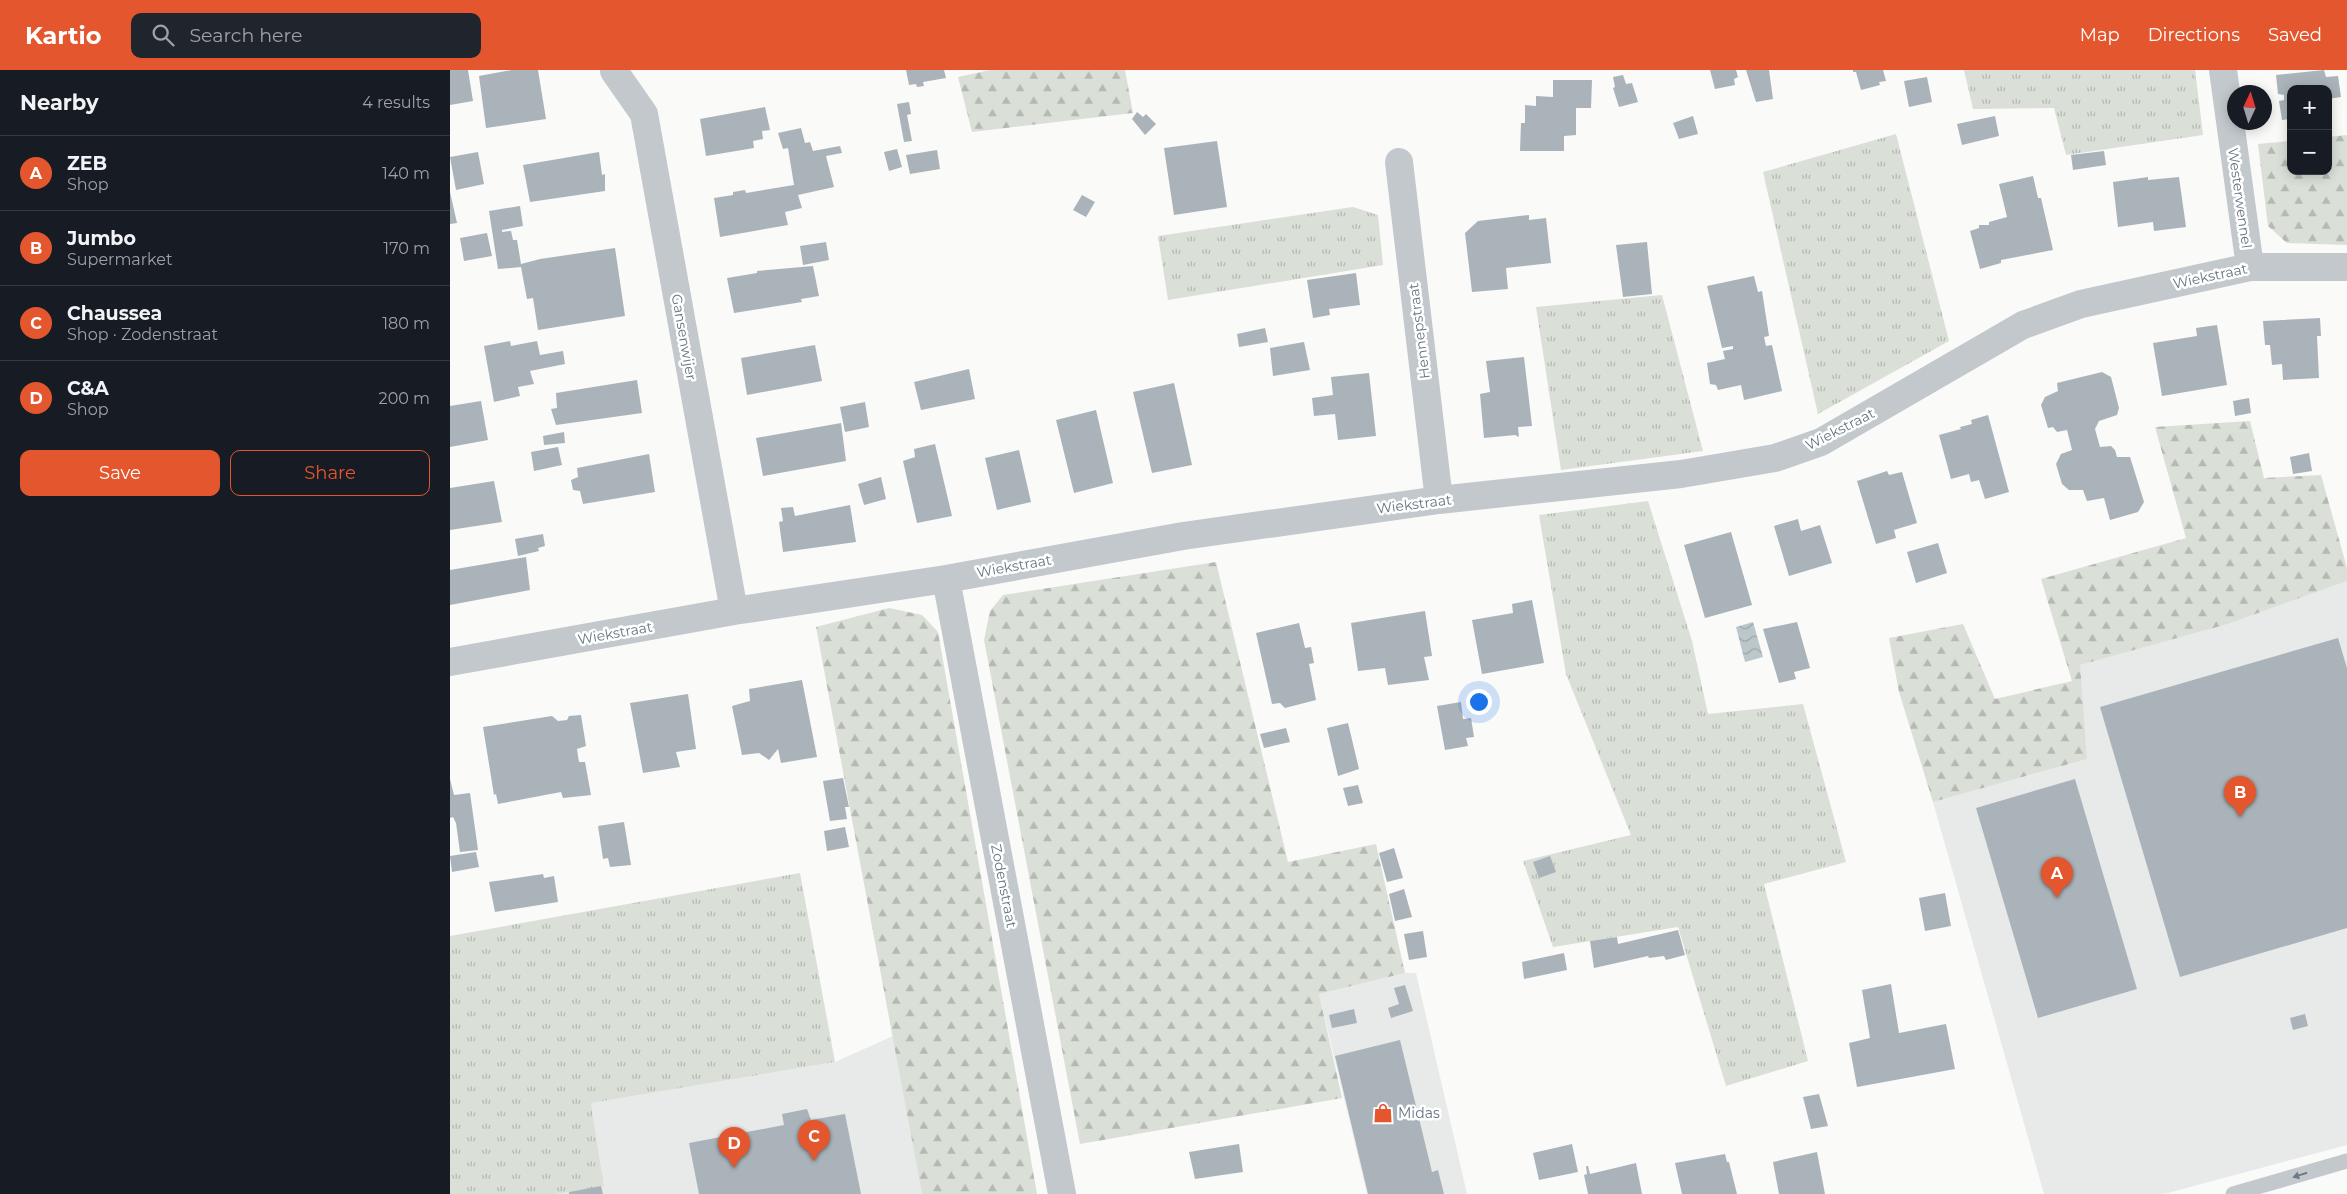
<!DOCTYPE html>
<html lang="en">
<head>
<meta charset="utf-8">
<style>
	:root { --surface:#171b24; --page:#20242c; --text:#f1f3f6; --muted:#9ea1a6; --line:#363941; --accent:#e4572e }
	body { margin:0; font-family:Montserrat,sans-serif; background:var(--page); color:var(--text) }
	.controls { position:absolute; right:15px; top:15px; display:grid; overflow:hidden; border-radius:10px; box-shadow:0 2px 12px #0003 }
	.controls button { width:45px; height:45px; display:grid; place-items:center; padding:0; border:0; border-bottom:1px solid var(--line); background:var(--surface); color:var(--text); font:25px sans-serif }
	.compass { position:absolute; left:1777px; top:15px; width:45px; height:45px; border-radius:50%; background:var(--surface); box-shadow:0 2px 12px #0003; rotate:4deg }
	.you { position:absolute; left:1028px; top:631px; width:18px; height:18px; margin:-12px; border:4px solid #fff; border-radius:50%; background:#1a73e8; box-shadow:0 0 0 8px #1a73e833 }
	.badge { display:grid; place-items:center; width:32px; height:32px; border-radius:50%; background:var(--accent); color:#fff; font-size:16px; font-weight:700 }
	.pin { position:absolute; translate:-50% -41px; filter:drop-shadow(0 1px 2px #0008) }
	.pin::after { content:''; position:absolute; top:26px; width:18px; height:15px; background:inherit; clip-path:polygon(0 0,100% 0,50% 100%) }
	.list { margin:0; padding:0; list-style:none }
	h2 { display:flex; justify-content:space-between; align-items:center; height:65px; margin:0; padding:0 20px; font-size:21px }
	h2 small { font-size:16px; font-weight:400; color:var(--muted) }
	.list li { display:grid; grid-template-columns:32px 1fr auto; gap:15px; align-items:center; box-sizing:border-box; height:75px; padding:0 20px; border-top:1px solid var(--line) }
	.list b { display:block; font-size:19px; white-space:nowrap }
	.list p { margin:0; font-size:16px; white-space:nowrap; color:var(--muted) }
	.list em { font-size:16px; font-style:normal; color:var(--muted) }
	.actions { display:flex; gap:10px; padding:15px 20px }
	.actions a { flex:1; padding:11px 0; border:1px solid var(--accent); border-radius:10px; text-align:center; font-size:18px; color:var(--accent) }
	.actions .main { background:var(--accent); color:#fff }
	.icon { flex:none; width:28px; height:28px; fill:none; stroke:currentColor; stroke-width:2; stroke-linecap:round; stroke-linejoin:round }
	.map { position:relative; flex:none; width:1897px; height:1124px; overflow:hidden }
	header { display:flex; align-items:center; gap:30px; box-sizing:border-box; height:70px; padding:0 25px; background:var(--accent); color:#fff }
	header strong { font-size:24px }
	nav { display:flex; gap:28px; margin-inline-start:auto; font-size:18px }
	.search { width:350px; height:45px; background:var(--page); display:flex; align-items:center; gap:12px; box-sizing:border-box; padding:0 18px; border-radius:10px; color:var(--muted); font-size:19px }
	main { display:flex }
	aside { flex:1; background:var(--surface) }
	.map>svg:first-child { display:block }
</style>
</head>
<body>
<header>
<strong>Kartio</strong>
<div class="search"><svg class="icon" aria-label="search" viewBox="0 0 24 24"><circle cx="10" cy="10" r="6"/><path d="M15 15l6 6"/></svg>Search here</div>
<nav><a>Map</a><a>Directions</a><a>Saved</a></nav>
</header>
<main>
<aside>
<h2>Nearby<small>4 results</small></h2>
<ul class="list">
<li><span class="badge">A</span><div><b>ZEB</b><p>Shop</p></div><em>140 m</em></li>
<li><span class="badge">B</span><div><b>Jumbo</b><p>Supermarket</p></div><em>170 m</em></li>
<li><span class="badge">C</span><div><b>Chaussea</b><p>Shop · Zodenstraat</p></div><em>180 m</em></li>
<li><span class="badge">D</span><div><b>C&amp;A</b><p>Shop</p></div><em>200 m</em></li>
</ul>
<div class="actions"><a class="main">Save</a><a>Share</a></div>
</aside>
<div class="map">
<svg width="1897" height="1124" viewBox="0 0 1897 1124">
	<defs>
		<pattern id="grass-tufts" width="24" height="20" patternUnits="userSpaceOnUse" patternTransform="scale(1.25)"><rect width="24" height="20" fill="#dadfd7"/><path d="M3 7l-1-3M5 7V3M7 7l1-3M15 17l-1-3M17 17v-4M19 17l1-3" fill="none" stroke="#b4b9b4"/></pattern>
		<pattern id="forest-firs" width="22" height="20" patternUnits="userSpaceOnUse" patternTransform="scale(1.25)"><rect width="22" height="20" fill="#dadfd7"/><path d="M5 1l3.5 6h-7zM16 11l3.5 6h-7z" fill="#b4b9b4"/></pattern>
		<pattern id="water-waves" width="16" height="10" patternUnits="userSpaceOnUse" patternTransform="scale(1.25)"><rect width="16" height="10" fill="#bbc7cb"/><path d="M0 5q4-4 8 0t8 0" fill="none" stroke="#9ca6aa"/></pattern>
	</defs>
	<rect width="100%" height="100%" fill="#fafaf8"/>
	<path fill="#e8e9e9" d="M 1897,511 L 1897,1075 L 1714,1124 L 1594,1124 L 1483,732 L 1637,689 L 1629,595 L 1778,554 Z
		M 955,903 L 966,903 L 1017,1124 L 917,1124 L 869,924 Z
		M 443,966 L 472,1124 L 106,1124 L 154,1115 L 141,1033 L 385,992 Z"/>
	<path fill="url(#grass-tufts)" d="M 1514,0 L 1745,0 L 1753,65 L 1616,85 L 1604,38 L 1523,39 Z
		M 1446,64 L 1499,271 L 1368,344 L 1313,102 Z
		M 903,137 L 928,145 L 933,195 L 718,230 L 708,166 Z
		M 1212,225 L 1253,381 L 1111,400 L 1086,237 Z
		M 1198,431 L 1242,571 L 1258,644 L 1353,634 L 1396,792 L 1314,814 L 1358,991 L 1276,1016 L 1228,857 L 1103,877 L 1073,791 L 1181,765 L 1116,604 L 1089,445 Z
		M 350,803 L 385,992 L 141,1033 L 154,1116 L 106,1124 L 0,1124 L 0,866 Z"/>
	<path fill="url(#forest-firs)" d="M 540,0 L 675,0 L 683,43 L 522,62 L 508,7 Z
		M 1897,65 L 1897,175 L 1837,173 L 1818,156 L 1808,74 L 1841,71 L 1841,101 L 1878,101 L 1878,67 Z
		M 1800,351 L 1814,408 L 1871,405 L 1897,498 L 1897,511 L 1778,554 L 1630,595 L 1637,689 L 1483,732 L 1449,622 L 1439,568 L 1513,554 L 1545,629 L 1622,611 L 1591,509 L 1736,468 L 1705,357 Z
		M 766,492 L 838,792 L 926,774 L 955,903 L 869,924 L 892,1028 L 630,1074 L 534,570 L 540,541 L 553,525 Z
		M 439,538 L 472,545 L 488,562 L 587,1124 L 472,1124 L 366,557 Z"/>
	<path fill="url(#water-waves)" d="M 1303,552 L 1313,587 L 1295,592 L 1286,557 Z"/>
	<path fill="#aab3b9" d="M 0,0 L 18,0 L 23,31 L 0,35 Z
		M 62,0 L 88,0 L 96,49 L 36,58 L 29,6 Z
		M 456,0 L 494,0 L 496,8 L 473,12 L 474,16 L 467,17 L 466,14 L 459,15 Z
		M 1260,0 L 1286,0 L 1288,7 L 1284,9 L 1285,15 L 1265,19 Z
		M 1296,0 L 1319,0 L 1323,29 L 1306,32 Z
		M 1403,0 L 1433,0 L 1436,11 L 1429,12 L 1430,15 L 1411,20 L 1406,2 L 1403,2 Z
		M 1874,0 L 1876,7 L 1888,6 L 1891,27 L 1878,29 L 1878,19 L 1841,19 L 1841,49 L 1832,50 L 1829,31 L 1834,30 L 1834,25 L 1828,24 L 1826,5 Z
		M 1173,5 L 1176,14 L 1182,13 L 1188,32 L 1169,37 L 1163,18 L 1165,17 L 1163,7 Z
		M 1477,7 L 1482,32 L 1459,37 L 1454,11 Z
		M 1103,10 L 1142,10 L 1141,38 L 1126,38 L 1126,65 L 1114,66 L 1114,81 L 1070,81 L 1071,53 L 1075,53 L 1075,35 L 1086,36 L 1086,26 L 1103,27 Z
		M 459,32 L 461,44 L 457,45 L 462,71 L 454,72 L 447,34 Z
		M 315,37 L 320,60 L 312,61 L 313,69 L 303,71 L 304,78 L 256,86 L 250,49 Z
		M 687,42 L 693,47 L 696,44 L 706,54 L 695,65 L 682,49 Z
		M 1243,46 L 1248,64 L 1229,69 L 1223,53 Z
		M 1545,46 L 1549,66 L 1512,75 L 1507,54 Z
		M 351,58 L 355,73 L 360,72 L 363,81 L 390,76 L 392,83 L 376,86 L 384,117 L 348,125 L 352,138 L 335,142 L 338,155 L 270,167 L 264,128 L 283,125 L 283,122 L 295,120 L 296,123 L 344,115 L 338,78 L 333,79 L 328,63 Z
		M 767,71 L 777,137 L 724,145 L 714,78 Z
		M 447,79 L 452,97 L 439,101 L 434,82 Z
		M 487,80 L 490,99 L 460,104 L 456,85 Z
		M 1654,81 L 1656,95 L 1623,100 L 1621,85 Z
		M 28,82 L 34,114 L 6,120 L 0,87 Z
		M 149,82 L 152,105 L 155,104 L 155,121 L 80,132 L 73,95 Z
		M 1583,106 L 1588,128 L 1591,128 L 1603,180 L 1551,190 L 1551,193 L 1530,199 L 1520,161 L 1529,158 L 1529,155 L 1539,155 L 1539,152 L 1557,147 L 1549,114 Z
		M 1698,107 L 1698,110 L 1729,107 L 1736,157 L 1704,161 L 1703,152 L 1668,157 L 1663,112 Z
		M 0,122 L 7,153 L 0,154 Z
		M 632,125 L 645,132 L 636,147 L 623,140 Z
		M 70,136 L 73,156 L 52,160 L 52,162 L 61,161 L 63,170 L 67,170 L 71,194 L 90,189 L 165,178 L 175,246 L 88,260 L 83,228 L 77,229 L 71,197 L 48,199 L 39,141 Z
		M 1079,145 L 1079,150 L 1096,148 L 1101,193 L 1056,198 L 1058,219 L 1022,222 L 1015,163 L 1028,151 Z
		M 37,163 L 42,186 L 14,191 L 10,168 Z
		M 376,172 L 379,190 L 353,195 L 350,176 Z
		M 1197,172 L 1202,224 L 1173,227 L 1166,175 Z
		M 363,196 L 369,226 L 351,229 L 352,232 L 284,243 L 277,208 L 307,203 L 307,201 Z
		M 906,203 L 910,235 L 879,239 L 880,245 L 863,248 L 857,210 Z
		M 1304,206 L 1308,222 L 1312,221 L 1319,266 L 1314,267 L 1316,276 L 1322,275 L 1332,321 L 1294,330 L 1291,315 L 1268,320 L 1266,315 L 1260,314 L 1257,293 L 1275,289 L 1273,281 L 1283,279 L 1283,276 L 1272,278 L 1257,216 Z
		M 1870,248 L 1871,266 L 1867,266 L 1869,308 L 1833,310 L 1832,294 L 1822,295 L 1820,275 L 1815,275 L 1813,251 Z
		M 1767,255 L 1777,315 L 1712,326 L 1703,273 L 1747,266 L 1746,258 Z
		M 815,258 L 818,272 L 789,277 L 787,264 Z
		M 60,271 L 61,276 L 87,271 L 90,285 L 113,281 L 115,294 L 80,301 L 84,314 L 68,317 L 70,326 L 44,332 L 34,276 Z
		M 854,272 L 860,300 L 823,306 L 820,278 Z
		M 365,275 L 372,311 L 297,325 L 291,288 Z
		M 1074,287 L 1082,356 L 1068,357 L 1069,367 L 1065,365 L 1034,368 L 1030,324 L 1040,322 L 1036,291 Z
		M 519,299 L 525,329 L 471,340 L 464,312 Z
		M 1652,302 L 1661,307 L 1669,338 L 1667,345 L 1649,351 L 1645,359 L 1650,377 L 1661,376 L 1665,380 L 1667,387 L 1680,387 L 1694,432 L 1688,442 L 1660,450 L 1654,428 L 1637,431 L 1633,420 L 1619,420 L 1612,414 L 1606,394 L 1611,384 L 1622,380 L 1617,360 L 1607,362 L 1603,357 L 1598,358 L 1591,335 L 1595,327 L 1608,321 L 1607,313 Z
		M 919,303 L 926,366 L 888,370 L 885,344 L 864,346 L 862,328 L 883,325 L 881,307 Z
		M 187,310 L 192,343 L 106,355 L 101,339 L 107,338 L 106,323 Z
		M 724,313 L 742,395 L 702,403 L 683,322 Z
		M 1799,328 L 1801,343 L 1785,346 L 1783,331 Z
		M 31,331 L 38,370 L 0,377 L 0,336 Z
		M 415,332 L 419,357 L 395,362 L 390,337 Z
		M 646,340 L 663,413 L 624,423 L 606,350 Z
		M 1538,345 L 1559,422 L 1535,429 L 1529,410 L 1521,412 L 1519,404 L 1501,409 L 1489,365 L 1511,359 L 1510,357 L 1522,354 L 1521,350 Z
		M 391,353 L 396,391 L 313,406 L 306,368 Z
		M 114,362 L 115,373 L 94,375 L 93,366 Z
		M 485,374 L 502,446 L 467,453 L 453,391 L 465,387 L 464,379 Z
		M 108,377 L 112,395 L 84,401 L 81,382 Z
		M 569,380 L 581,432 L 547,440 L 535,388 Z
		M 1859,383 L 1862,401 L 1843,404 L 1840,387 Z
		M 199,384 L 205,422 L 133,434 L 130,421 L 123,420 L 121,410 L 128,407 L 127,398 Z
		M 1437,401 L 1439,405 L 1452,402 L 1467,453 L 1444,460 L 1446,468 L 1426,474 L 1407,411 Z
		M 431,407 L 436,429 L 414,435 L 408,414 Z
		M 44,411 L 52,452 L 0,460 L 0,418 Z
		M 400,435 L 406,472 L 333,482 L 329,452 L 333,451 L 331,438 L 343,437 L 345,446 Z
		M 1348,449 L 1351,461 L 1370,455 L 1382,493 L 1339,506 L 1324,456 Z
		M 1281,462 L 1302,535 L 1255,548 L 1234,475 Z
		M 93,464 L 95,476 L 88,478 L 89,481 L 68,486 L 65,469 Z
		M 1488,473 L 1497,503 L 1466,513 L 1457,482 Z
		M 76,487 L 80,520 L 0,535 L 0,500 Z
		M 1082,530 L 1094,593 L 1032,604 L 1022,550 L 1063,543 L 1062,534 Z
		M 975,541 L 982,586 L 974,587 L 979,610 L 938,615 L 935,598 L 908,601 L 901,553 Z
		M 1347,552 L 1360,598 L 1344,602 L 1346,609 L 1329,613 L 1313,559 Z
		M 849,553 L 855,578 L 861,577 L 864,593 L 859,594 L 866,630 L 835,638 L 830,633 L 822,634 L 806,563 Z
		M 1888,568 L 1897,598 L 1897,858 L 1730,907 L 1650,637 Z
		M 352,610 L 367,687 L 331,693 L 328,679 L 319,690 L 309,683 L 292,685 L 282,636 L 300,631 L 299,619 Z
		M 238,624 L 246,679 L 226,682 L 230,697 L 193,703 L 180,633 Z
		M 1011,632 L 1013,649 L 1021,648 L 1024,667 L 1016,668 L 1018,676 L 995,680 L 987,636 Z
		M 131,645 L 136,676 L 127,679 L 129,692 L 135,692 L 141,725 L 113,728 L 111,722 L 48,734 L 46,724 L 44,725 L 33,657 L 102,646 L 108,651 L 117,650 L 119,646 Z
		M 898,653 L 909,699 L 888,706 L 877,658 Z
		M 836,658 L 840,672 L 814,678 L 810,664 Z
		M 393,708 L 399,737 L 395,737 L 397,749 L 380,751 L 373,711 Z
		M 0,709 L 4,725 L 20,723 L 28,780 L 10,782 L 6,753 L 3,747 L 0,748 Z
		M 1625,709 L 1687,919 L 1588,948 L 1526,738 Z
		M 908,715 L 913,733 L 898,736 L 893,718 Z
		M 174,752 L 181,795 L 160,797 L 158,788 L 153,789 L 148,756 Z
		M 395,757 L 399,777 L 377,781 L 374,761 Z
		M 944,778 L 953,808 L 937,812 L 929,783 Z
		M 26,782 L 29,797 L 2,802 L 0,786 Z
		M 1100,786 L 1106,802 L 1089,808 L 1083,792 Z
		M 93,804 L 94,808 L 104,806 L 108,832 L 45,842 L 39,812 Z
		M 954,819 L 962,847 L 945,851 L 939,824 Z
		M 1495,823 L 1501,856 L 1475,861 L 1469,828 Z
		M 1228,860 L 1235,885 L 1216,890 L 1214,886 L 1199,888 L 1198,886 L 1144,898 L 1140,871 L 1167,867 L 1168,874 Z
		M 973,861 L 977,887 L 959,890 L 954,864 Z
		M 1114,883 L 1117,900 L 1074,909 L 1072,892 Z
		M 1441,914 L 1449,963 L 1496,954 L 1505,999 L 1407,1017 L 1399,973 L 1420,968 L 1412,920 Z
		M 955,915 L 963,941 L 941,948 L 938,938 L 949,934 L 944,918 Z
		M 904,939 L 907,953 L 882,958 L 879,945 Z
		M 1855,944 L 1858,956 L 1843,960 L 1840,948 Z
		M 950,970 L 982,1102 L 988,1100 L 994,1124 L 918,1124 L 885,986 Z
		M 1369,1024 L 1378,1056 L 1361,1059 L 1353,1027 Z
		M 357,1039 L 361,1050 L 395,1044 L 411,1124 L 249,1124 L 239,1073 L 334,1055 L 332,1044 Z
		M 789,1074 L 793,1102 L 745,1109 L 739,1082 Z
		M 1122,1074 L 1128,1102 L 1089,1110 L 1083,1083 Z
		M 1367,1082 L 1375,1124 L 1329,1124 L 1323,1092 Z
		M 1275,1084 L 1277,1092 L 1279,1092 L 1287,1124 L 1232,1124 L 1225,1093 Z
		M 1186,1093 L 1192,1124 L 1138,1124 L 1134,1105 L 1137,1104 L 1136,1096 L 1138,1096 L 1140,1104 Z
		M 151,1116 L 153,1124 L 119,1124 L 119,1122 Z"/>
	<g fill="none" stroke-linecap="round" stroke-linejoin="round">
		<path stroke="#c3c8cc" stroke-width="15" d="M 1783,1124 L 1897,1091"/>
		<path stroke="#c3c8cc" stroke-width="28" d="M 1773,0 L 1800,197
			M 164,1 L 194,44 L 284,541
			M 949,92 L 989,430
			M 496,509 L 612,1124
			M 0,592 L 284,541 L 496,509 L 733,466 L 989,430 L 1231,404 L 1325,388 L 1371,372 L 1573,255 L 1631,234 L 1800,197 L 1897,197"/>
	</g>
	<defs><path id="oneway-solid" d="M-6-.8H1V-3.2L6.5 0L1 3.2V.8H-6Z" transform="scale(1.25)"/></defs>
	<use fill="#6a7a87" href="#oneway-solid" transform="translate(1850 1105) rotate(163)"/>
	<defs>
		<symbol id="shop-bare" viewBox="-9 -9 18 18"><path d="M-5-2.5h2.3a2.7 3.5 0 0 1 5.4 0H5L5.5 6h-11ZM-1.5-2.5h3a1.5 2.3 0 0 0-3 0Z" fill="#e4572e" stroke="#fff" stroke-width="2.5" paint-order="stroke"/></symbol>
	</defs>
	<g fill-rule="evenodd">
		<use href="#shop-bare" x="919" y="1029" width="28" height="28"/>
	</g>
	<g text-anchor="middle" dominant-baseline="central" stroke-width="5" stroke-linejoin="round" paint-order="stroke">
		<g font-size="14" fill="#657683" stroke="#fff">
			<text transform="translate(1790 128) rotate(82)">Westerwennel</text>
			<text transform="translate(1760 206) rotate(-12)">Wiekstraat</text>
			<text transform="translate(969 261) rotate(-97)">Hennepstraat</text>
			<text transform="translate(234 267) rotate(80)">Gansenwijer</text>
			<text transform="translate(1390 359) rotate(-27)">Wiekstraat</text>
			<text transform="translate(964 434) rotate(-7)">Wiekstraat</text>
			<text transform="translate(564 496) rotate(-10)">Wiekstraat</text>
			<text transform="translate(165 563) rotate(-10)">Wiekstraat</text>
			<text transform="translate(554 816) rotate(79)">Zodenstraat</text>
		</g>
		<g font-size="14" fill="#657683" stroke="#fff" text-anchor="start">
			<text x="948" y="1043">Midas</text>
		</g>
	</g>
</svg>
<div class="controls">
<button>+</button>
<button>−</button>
</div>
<svg class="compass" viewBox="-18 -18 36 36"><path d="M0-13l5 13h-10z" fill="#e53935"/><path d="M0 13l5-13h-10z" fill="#9ea1a6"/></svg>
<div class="you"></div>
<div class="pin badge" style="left:1607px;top:828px">A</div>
<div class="pin badge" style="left:1790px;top:747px">B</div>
<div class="pin badge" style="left:364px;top:1091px">C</div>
<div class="pin badge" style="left:284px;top:1098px">D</div>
</div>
</main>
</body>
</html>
